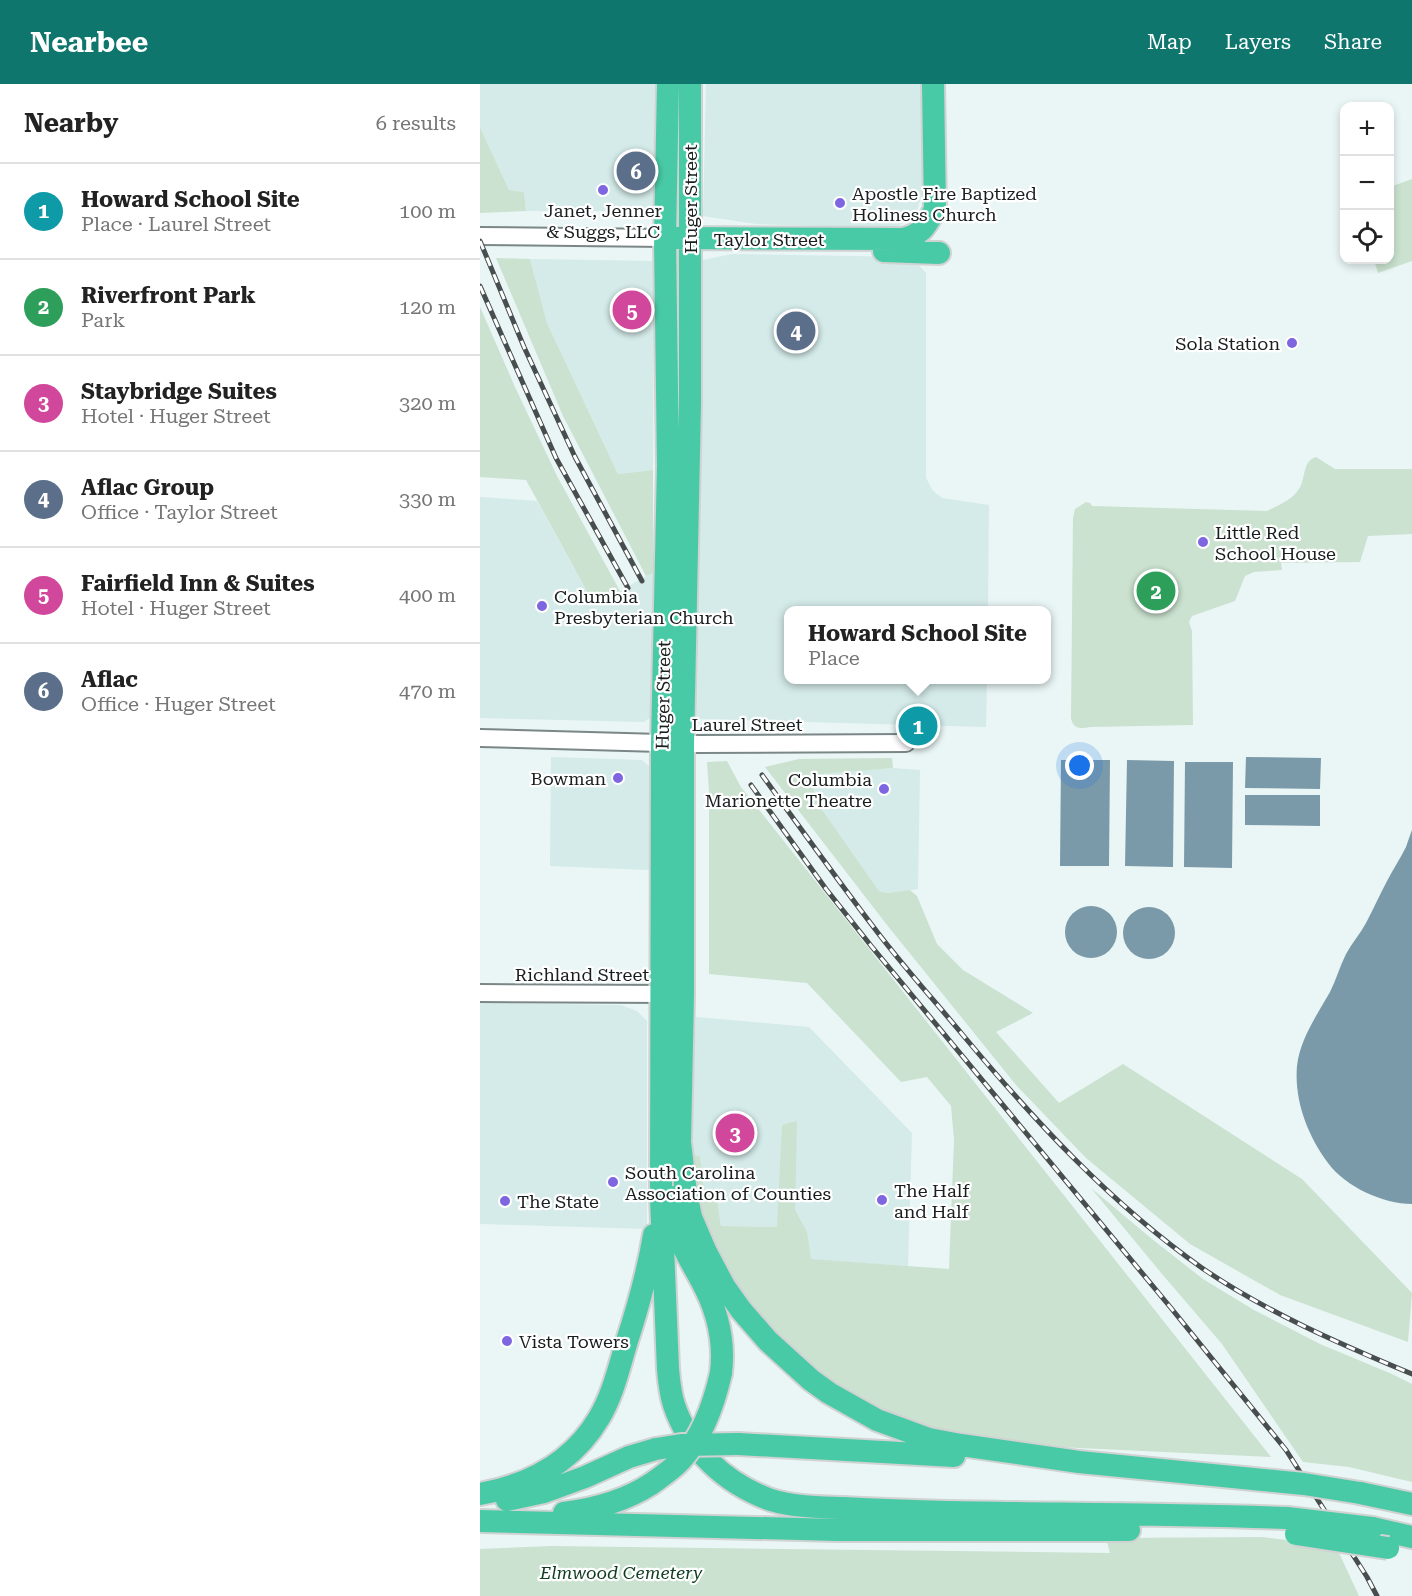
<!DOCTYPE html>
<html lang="en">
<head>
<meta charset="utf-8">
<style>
	:root { --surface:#fff; --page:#f6f6f6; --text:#222; --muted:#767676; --line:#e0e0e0; --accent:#0f766e }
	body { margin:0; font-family:"Roboto Serif",serif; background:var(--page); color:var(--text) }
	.controls { position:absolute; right:18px; top:18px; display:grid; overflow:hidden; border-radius:12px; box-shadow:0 3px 9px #0003 }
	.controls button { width:54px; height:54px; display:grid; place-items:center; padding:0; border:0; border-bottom:2px solid var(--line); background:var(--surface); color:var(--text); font:30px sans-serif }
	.you { position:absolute; left:600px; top:682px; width:21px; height:21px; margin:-15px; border:4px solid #fff; border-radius:50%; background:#1a73e8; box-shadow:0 0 0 9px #1a73e833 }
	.badge { display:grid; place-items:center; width:39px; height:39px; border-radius:50%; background:var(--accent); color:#fff; font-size:20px; font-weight:700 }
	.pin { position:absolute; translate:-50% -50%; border:3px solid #fff; box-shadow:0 2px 6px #0006 }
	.popup { position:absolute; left:304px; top:522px; width:267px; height:78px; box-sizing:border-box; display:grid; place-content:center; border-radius:12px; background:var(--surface); filter:drop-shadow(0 2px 4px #0005); font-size:20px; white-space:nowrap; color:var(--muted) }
	.popup b { font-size:22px; color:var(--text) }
	.popup::after { content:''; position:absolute; left:50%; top:100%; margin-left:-12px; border:12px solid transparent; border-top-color:var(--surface) }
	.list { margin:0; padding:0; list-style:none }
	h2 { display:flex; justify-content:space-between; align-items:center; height:78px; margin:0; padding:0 24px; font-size:26px }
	h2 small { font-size:20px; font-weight:400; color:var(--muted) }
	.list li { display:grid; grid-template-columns:39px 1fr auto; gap:18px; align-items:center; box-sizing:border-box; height:96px; padding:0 24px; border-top:2px solid var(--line) }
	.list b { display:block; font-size:22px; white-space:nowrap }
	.list p { margin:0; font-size:20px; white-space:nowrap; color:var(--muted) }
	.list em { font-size:20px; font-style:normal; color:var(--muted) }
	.icon { flex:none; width:33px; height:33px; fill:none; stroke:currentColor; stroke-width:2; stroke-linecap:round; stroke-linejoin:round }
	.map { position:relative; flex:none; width:932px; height:1512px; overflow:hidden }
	header { display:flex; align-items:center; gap:36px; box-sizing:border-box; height:84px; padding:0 30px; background:var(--accent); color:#fff }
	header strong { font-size:28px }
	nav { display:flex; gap:33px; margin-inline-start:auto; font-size:21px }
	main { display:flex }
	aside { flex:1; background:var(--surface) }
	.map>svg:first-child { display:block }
</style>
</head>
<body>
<header>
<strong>Nearbee</strong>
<nav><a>Map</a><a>Layers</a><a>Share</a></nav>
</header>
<main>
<aside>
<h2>Nearby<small>6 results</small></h2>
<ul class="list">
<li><span class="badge" style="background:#0f9aa8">1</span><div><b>Howard School Site</b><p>Place · Laurel Street</p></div><em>100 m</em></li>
<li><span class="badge" style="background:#2e9e5b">2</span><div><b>Riverfront Park</b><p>Park</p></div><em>120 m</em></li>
<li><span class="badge" style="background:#d1479c">3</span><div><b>Staybridge Suites</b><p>Hotel · Huger Street</p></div><em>320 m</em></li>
<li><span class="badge" style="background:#5c6f8a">4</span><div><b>Aflac Group</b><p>Office · Taylor Street</p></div><em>330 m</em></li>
<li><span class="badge" style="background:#d1479c">5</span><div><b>Fairfield Inn &amp; Suites</b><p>Hotel · Huger Street</p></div><em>400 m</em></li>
<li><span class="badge" style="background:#5c6f8a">6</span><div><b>Aflac</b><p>Office · Huger Street</p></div><em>470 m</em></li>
</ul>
</aside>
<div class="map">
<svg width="932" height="1512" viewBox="0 0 932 1512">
	<rect width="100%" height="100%" fill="#e9f6f5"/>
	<path fill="#d4ebe9" d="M 0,0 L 175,0 L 173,127 L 46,127 L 44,108 L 29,106 L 0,43 Z
		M 226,0 L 444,0 L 442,109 L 437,127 L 419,142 L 407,144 L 276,140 L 223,132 Z
		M 252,170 L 431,173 L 446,189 L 446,394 L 453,407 L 462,414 L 509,421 L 508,526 L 309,526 L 309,596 L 507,596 L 506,643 L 217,635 L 223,176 Z
		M 50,175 L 174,177 L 173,386 L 138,390 L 67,239 Z
		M 0,413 L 57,417 L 115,522 L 166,492 L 173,489 L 171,633 L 164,638 L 0,634 Z
		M 71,673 L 162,676 L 170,683 L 169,786 L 70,782 Z
		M 413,684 L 440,686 L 438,805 L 411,809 L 399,807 L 341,724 L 328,690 Z
		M 0,919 L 141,921 L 157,927 L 167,937 L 167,1145 L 0,1140 Z
		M 216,933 L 329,943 L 432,1049 L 428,1182 L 331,1176 L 297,1143 L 241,1142 L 237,1115 L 224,1105 L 220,1072 L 209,1070 Z"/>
	<path fill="#cbe2d0" d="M 0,43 L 29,106 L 44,108 L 46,127 L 0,129 Z
		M 932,95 L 932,177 L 898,189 L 894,176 L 910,176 L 910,103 Z
		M 16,174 L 50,175 L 67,239 L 138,390 L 173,386 L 173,489 L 166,492 L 83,332 Z
		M 0,223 L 35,303 L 77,392 L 140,507 L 115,522 L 46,396 L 0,393 Z
		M 836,373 L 855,385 L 932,385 L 932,450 L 888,452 L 880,478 L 801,479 L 802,486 L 774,488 L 765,492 L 755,517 L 712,532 L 709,538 L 712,547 L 713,641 L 610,643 C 601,645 593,645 591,634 L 593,434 L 595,425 L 606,418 L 610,419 L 612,422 L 787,427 C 799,421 812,416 819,405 C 826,395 822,377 836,373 Z
		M 412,674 L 413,684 L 328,691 L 341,724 L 399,807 L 409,809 L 430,806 L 437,812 L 457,860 L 483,886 L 553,929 L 516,948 L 579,1019 L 643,980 L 822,1095 L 932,1209 L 928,1258 L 800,1211 L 710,1160 L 606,1074 L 536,1001 L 407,841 L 285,683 L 319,675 Z
		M 247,677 L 261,703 L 791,1373 L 556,1362 L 489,1356 L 406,1333 L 337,1292 L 266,1221 L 225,1153 L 209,1070 L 220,1072 L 224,1105 L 237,1115 L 241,1142 L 297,1143 L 302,1041 L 317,1037 L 315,1126 L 327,1148 L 331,1175 L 469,1185 L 474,1056 L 471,1022 L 447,993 L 421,998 L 327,899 L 229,890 L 229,707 L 227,678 Z
		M 611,1104 L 672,1155 L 723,1195 L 774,1226 L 840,1260 L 912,1290 L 932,1300 L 932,1398 L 869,1383 L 823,1378 L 742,1260 L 682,1190 Z
		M 782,1453 L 854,1462 L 860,1471 L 879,1512 L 0,1512 L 0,1465 L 71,1462 L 630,1469 L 626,1454 Z"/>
	<path fill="#7b9aa9" d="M 766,673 L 841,674 L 840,705 L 765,704 Z
		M 581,676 L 630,676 L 629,782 L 580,782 Z
		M 647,676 L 694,677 L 693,783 L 645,782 Z
		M 705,678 L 753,678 L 752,784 L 704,783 Z
		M 765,711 L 840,711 L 840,742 L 765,741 Z
		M 932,746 L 932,1120 C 903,1120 866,1103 848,1079 C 828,1052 814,1017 817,982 C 820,955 837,931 850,908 C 856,896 860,882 866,870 C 872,859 880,850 886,839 C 893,826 899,812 906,799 C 912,787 920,775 926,763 C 928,757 930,751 932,746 Z
		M585 848a26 26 0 1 1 52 0a26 26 0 1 1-52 0Z
		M643 849a26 26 0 1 1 52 0a26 26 0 1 1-52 0Z"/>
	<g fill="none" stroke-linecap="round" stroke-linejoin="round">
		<defs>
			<path id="secondary" d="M 0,152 L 185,154
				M 0,654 L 217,660 L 426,659
				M 0,909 L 191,910"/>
			<path id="highway" d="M 188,0 L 185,154 L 188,382 L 182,659 L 181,1114 L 188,1285 C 189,1297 190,1309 194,1321 C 209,1366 246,1400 291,1416 C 314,1423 339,1423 363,1424 C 398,1426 432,1427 467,1428 C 580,1430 694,1430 807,1434
				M 210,0 L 210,319 L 203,660 L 203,910 L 200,1058 L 206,1109 L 211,1133 L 226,1168 L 244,1202 L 261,1226 L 288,1257 L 331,1296 L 349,1309 L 397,1336 L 449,1355 L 481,1361 L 599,1378 L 763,1394
				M 197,154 L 422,155 C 442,151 446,142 455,125 L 453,0
				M 404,167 L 459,169
				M 194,1113 C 195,1128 197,1144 202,1159 C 206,1171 215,1184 221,1196 C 237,1225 245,1256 241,1289
				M 258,1360 L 474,1372
				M 880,1409 L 932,1420
				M 0,1410 C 49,1401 93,1378 119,1334 C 133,1311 139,1283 147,1257 C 158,1223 168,1187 174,1151
				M 27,1416 L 64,1408 L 105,1393 L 149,1373 L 176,1365
				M 84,1429 C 115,1425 145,1417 171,1400
				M 0,1437 L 357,1446 L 649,1446
				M 892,1444 L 932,1453"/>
		</defs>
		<use href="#secondary" stroke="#7a8786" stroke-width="20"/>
		<use href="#highway" stroke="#d1d2d2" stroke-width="26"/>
		<use href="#secondary" stroke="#fff" stroke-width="16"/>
		<use href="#highway" stroke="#49caa6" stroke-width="22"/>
		<defs>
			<path id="rail" d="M 0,157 L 44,263 L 95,373 L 162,497
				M 0,202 L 76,374 L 148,504
				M 282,691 C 319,742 356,794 395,845 C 422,881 453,915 482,950 C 553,1035 630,1119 722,1184 C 786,1228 860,1260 932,1290
				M 271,701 L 346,805 L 392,863 L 691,1224 L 806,1366 L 887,1493 L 897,1512"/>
		</defs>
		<use href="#rail" stroke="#474e4d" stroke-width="5"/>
		<use href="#rail" stroke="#fff" stroke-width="3" stroke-dasharray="9" stroke-linecap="butt"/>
		<defs>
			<path id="highway-bridge" d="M 176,1365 L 201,1361 L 258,1360
				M 763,1394 L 824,1400 L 880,1409
				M 171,1400 C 182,1392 193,1385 201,1376 C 223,1352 234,1320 241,1289
				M 807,1434 L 892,1444
				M 816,1450 L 908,1464"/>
		</defs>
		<use href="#highway-bridge" stroke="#d1d2d2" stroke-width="26" stroke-linecap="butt"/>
		<use href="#highway-bridge" stroke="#49caa6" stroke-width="22"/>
	</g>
	<g fill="#7e66e1" stroke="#fff" stroke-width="2">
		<circle cx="123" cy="106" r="6"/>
		<circle cx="360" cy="119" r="6"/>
		<circle cx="812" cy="259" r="6"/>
		<circle cx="723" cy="458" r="6"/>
		<circle cx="62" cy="522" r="6"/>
		<circle cx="138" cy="694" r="6"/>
		<circle cx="404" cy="705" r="6"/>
		<circle cx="133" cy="1098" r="6"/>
		<circle cx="402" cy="1116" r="6"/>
		<circle cx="25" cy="1117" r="6"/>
		<circle cx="27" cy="1257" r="6"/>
	</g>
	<g text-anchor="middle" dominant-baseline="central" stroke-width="4.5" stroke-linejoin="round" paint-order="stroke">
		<g font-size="18" fill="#191e1e" stroke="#fff" text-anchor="start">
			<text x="372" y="109">Apostle Fire Baptized<tspan x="372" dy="21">Holiness Church</tspan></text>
			<text x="123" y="126" text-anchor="middle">Janet, Jenner<tspan x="123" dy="21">&amp; Suggs, LLC</tspan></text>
			<text x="800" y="259" text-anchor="end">Sola Station</text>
			<text x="735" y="448">Little Red<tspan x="735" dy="21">School House</tspan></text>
			<text x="74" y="512">Columbia<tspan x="74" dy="21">Presbyterian Church</tspan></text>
			<text x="126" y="694" text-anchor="end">Bowman</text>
			<text x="392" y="695" text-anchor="end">Columbia<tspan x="392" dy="21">Marionette Theatre</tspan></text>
			<text x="145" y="1088">South Carolina<tspan x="145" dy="21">Association of Counties</tspan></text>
			<text x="414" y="1106">The Half<tspan x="414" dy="21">and Half</tspan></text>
			<text x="37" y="1117">The State</text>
			<text x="39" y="1257">Vista Towers</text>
		</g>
		<g font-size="18" fill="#191e1e" stroke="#fff">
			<text transform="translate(210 115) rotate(-90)">Huger Street</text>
			<text x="289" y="155">Taylor Street</text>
			<text transform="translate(183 611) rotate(-89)">Huger Street</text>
			<text x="267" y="640">Laurel Street</text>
			<text x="102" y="890">Richland Street</text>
		</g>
		<g font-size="18" font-style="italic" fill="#0f3d20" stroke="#fff">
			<text x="141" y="1488">Elmwood Cemetery</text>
		</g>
	</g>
</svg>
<div class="controls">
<button>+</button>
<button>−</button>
<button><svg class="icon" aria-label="locate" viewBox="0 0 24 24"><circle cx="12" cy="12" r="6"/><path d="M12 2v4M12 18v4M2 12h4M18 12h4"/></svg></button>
</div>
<div class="you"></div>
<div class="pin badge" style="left:438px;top:642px;background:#0f9aa8">1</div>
<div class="popup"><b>Howard School Site</b>Place</div>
<div class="pin badge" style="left:676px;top:507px;background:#2e9e5b">2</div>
<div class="pin badge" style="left:255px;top:1049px;background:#d1479c">3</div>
<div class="pin badge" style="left:316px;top:247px;background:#5c6f8a">4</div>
<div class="pin badge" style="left:152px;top:226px;background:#d1479c">5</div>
<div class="pin badge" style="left:156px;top:87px;background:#5c6f8a">6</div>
</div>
</main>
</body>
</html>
